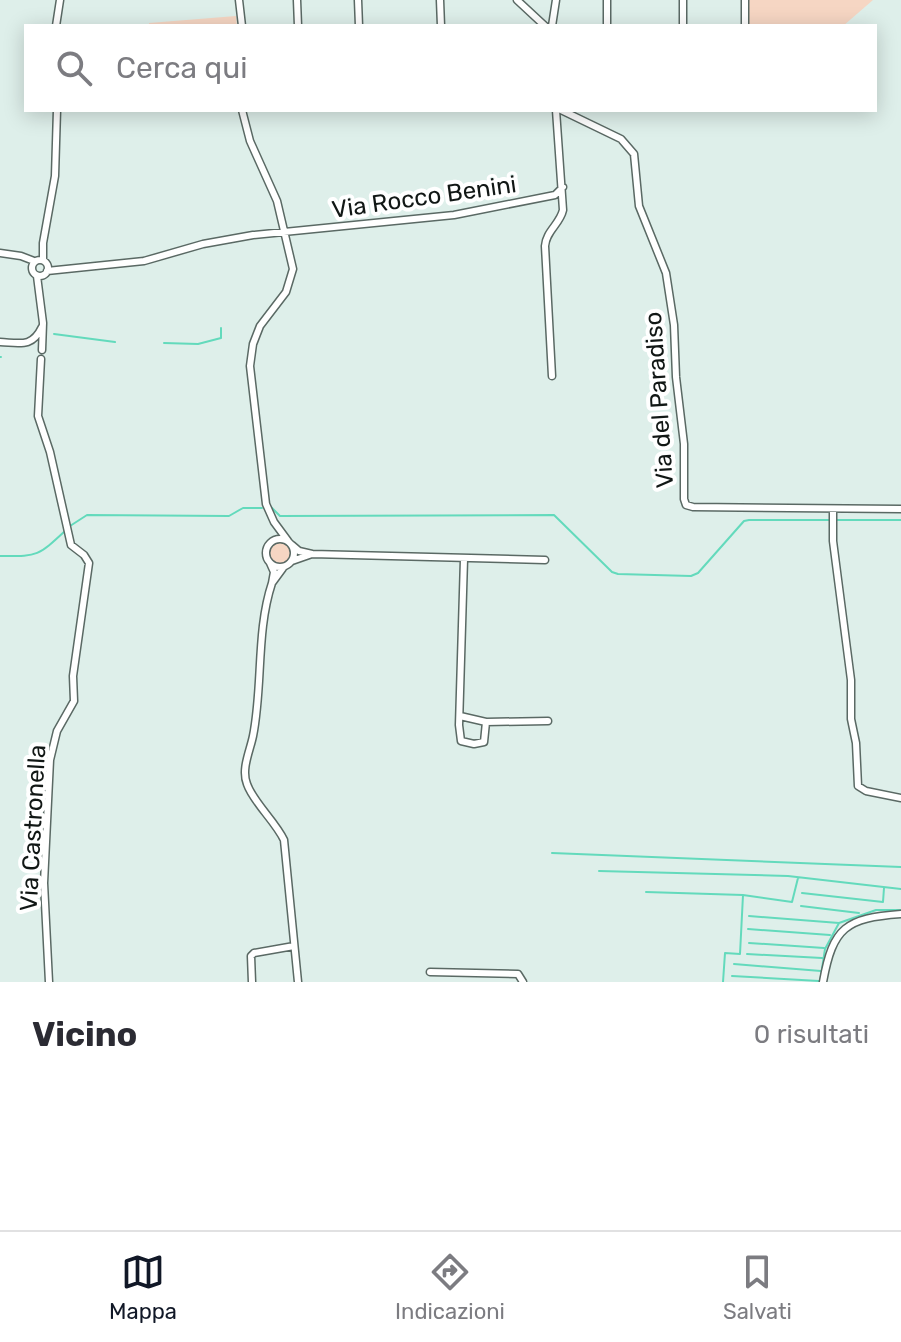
<!DOCTYPE html>
<html lang="it">
<head>
<meta charset="utf-8">
<style>
	:root { --surface:#fff; --page:#f2f2f3; --text:#2b2b33; --muted:#7c7c81; --line:#e1e1e2; --accent:#111827 }
	body { margin:0; font-family:Rubik,sans-serif; background:var(--page); color:var(--text) }
	.list { margin:0; padding:0; list-style:none }
	h2 { display:flex; justify-content:space-between; align-items:center; height:104px; margin:0; padding:0 32px; font-size:34px }
	h2 small { font-size:26px; font-weight:400; color:var(--muted) }
	.icon { flex:none; width:44px; height:44px; fill:none; stroke:currentColor; stroke-width:2; stroke-linecap:round; stroke-linejoin:round }
	.map { position:relative; flex:none; width:901px; height:982px; overflow:hidden }
	.search { position:absolute; background:var(--surface); box-shadow:0 4px 20px #0003; left:24px; right:24px; top:24px; height:88px; display:flex; align-items:center; gap:20px; box-sizing:border-box; padding:0 28px; border-radius:0px; color:var(--muted); font-size:30px }
	.sheet { height:248px; background:var(--surface) }
	nav { display:flex; justify-content:space-around; align-items:center; box-sizing:border-box; height:112px; border-top:2px solid var(--line); background:var(--surface); font-size:22px; color:var(--muted) }
	nav a { display:grid; justify-items:center; gap:4px }
	nav .on { color:var(--accent) }
	.map>svg:first-child { display:block }
</style>
</head>
<body>
<div class="map">
<svg width="901" height="982" viewBox="0 0 901 982">
	<rect width="100%" height="100%" fill="#deefea"/>
	<path fill="#f6d6c3" d="M 748,0 L 873,0 L 843,26 L 748,26 Z
		M 236,16 L 237,26 L 149,26 L 149,23 Z
		M269 553a11 11 0 1 1 22 0a11 11 0 1 1-22 0Z"/>
	<g fill="none" stroke-linecap="round" stroke-linejoin="round">
		<path stroke="#63dabc" stroke-width="2" d="M 54,334 L 115,342
			M 164,343 L 198,344 L 221,338 L 221,328
			M 0,357 L 1,357
			M 271,507 L 280,516 L 554,515 L 612,572 L 618,574 L 691,576 L 698,573 L 744,521 L 749,520 L 831,520
			M 837,520 L 901,520
			M 70,526 L 87,515 L 229,516 L 243,508 L 262,508
			M 0,556 C 38,556 37,557 65,531
			M 552,853 L 901,867
			M 599,871 L 788,876 L 901,889
			M 646,892 L 743,895 L 792,902 L 798,878
			M 802,893 L 883,902 L 884,888
			M 801,906 L 859,913
			M 749,916 L 839,923
			M 748,929 L 830,935
			M 749,943 L 824,948
			M 747,954 L 822,958
			M 734,964 L 821,971
			M 732,976 L 819,981
			M 723,982 L 725,953 L 740,954 L 743,895
			M 820,982 L 825,949 L 839,923 L 876,910 L 901,910"/>
		<defs>
			<path id="minor" d="M 239,0 L 242,26
				M 297,0 L 298,26
				M 358,0 L 359,26
				M 440,0 L 441,26
				M 517,0 L 545,26
				M 607,0 L 607,26
				M 56,26 L 60,0
				M 552,26 L 556,0
				M 683,26 L 683,0
				M 745,26 L 745,0
				M 242,110 L 250,141 L 277,201 L 293,269 L 286,292 L 260,326 L 253,344 L 250,366 L 266,504 L 274,522 L 288,541
				M 561,110 L 621,139 L 634,154 L 639,206 L 666,273 L 674,325 L 676,377 L 684,444 L 684,499 L 686,505 L 693,507 L 901,509
				M 0,253 L 21,256 L 34,261
				M32 268a8 8 0 1 1 16 0a8 8 0 1 1-16 0Z
				M 43,260 L 43,243 L 55,176 L 57,110
				M 47,271 L 144,261 L 203,244 L 253,235 L 454,215 L 555,195 L 563,187
				M 37,276 L 43,323 L 42,350
				M 0,342 C 20,343 32,348 42,327
				M 41,359 L 38,416 L 50,452 L 71,545 L 84,555 L 89,563 L 73,676 L 74,701 L 57,731 L 50,760 L 44,883 L 49,982
				M 552,376 L 545,246 C 546,231 560,224 563,210 L 556,110
				M 833,509 L 833,541 L 851,680 L 851,719 L 856,743 L 858,786 L 866,791 L 901,798
				M266 553a14 14 0 1 1 28 0a14 14 0 1 1-28 0Z
				M 312,554 L 545,560
				M 464,559 L 459,725 L 461,741 L 474,744 L 484,742 L 486,722
				M 292,561 L 312,554 L 299,551 L 292,545
				M 270,563 L 274,572 L 272,583 L 283,568
				M 272,583 C 256,631 263,686 253,736 C 250,751 241,769 247,784 C 253,802 275,821 284,840 L 298,982
				M 460,716 L 486,722 L 548,721
				M 430,972 L 518,974 L 523,982
				M 252,982 L 251,956 L 254,953 L 294,946
				M 823,982 C 833,927 846,918 901,914"/>
		</defs>
		<use href="#minor" stroke="#5a6964" stroke-width="9"/>
		<use href="#minor" stroke="#fff" stroke-width="6"/>
	</g>
	<g text-anchor="middle" dominant-baseline="central" stroke-width="8" stroke-linejoin="round" paint-order="stroke">
		<g font-size="24" fill="#111715" stroke="#fff">
			<text transform="translate(424 197) rotate(-8)">Via Rocco Benini</text>
			<text transform="translate(659 400) rotate(-94)">Via del Paradiso</text>
			<text transform="translate(33 828) rotate(-87)">Via Castronella</text>
		</g>
	</g>
</svg>
<div class="search"><svg class="icon" aria-label="search" viewBox="0 0 24 24"><circle cx="10" cy="10" r="6"/><path d="M15 15l6 6"/></svg>Cerca qui</div>
</div>
<section class="sheet">
<h2>Vicino<small>0 risultati</small></h2>
<ul class="list">
</ul>
</section>
<nav>
<a class="on"><svg class="icon" aria-label="map" viewBox="0 0 24 24"><path d="M3 6l6-2 6 2 6-2v14l-6 2-6-2-6 2zM9 4v14M15 6v14"/></svg>Mappa</a>
<a><svg class="icon" aria-label="directions" viewBox="0 0 24 24"><path d="M12 3l9 9-9 9-9-9zM9 14v-3h6M13 9l2 2-2 2"/></svg>Indicazioni</a>
<a><svg class="icon" aria-label="saved" viewBox="0 0 24 24"><path d="M7 4h10v16l-5-4-5 4z"/></svg>Salvati</a>
</nav>
</body>
</html>
